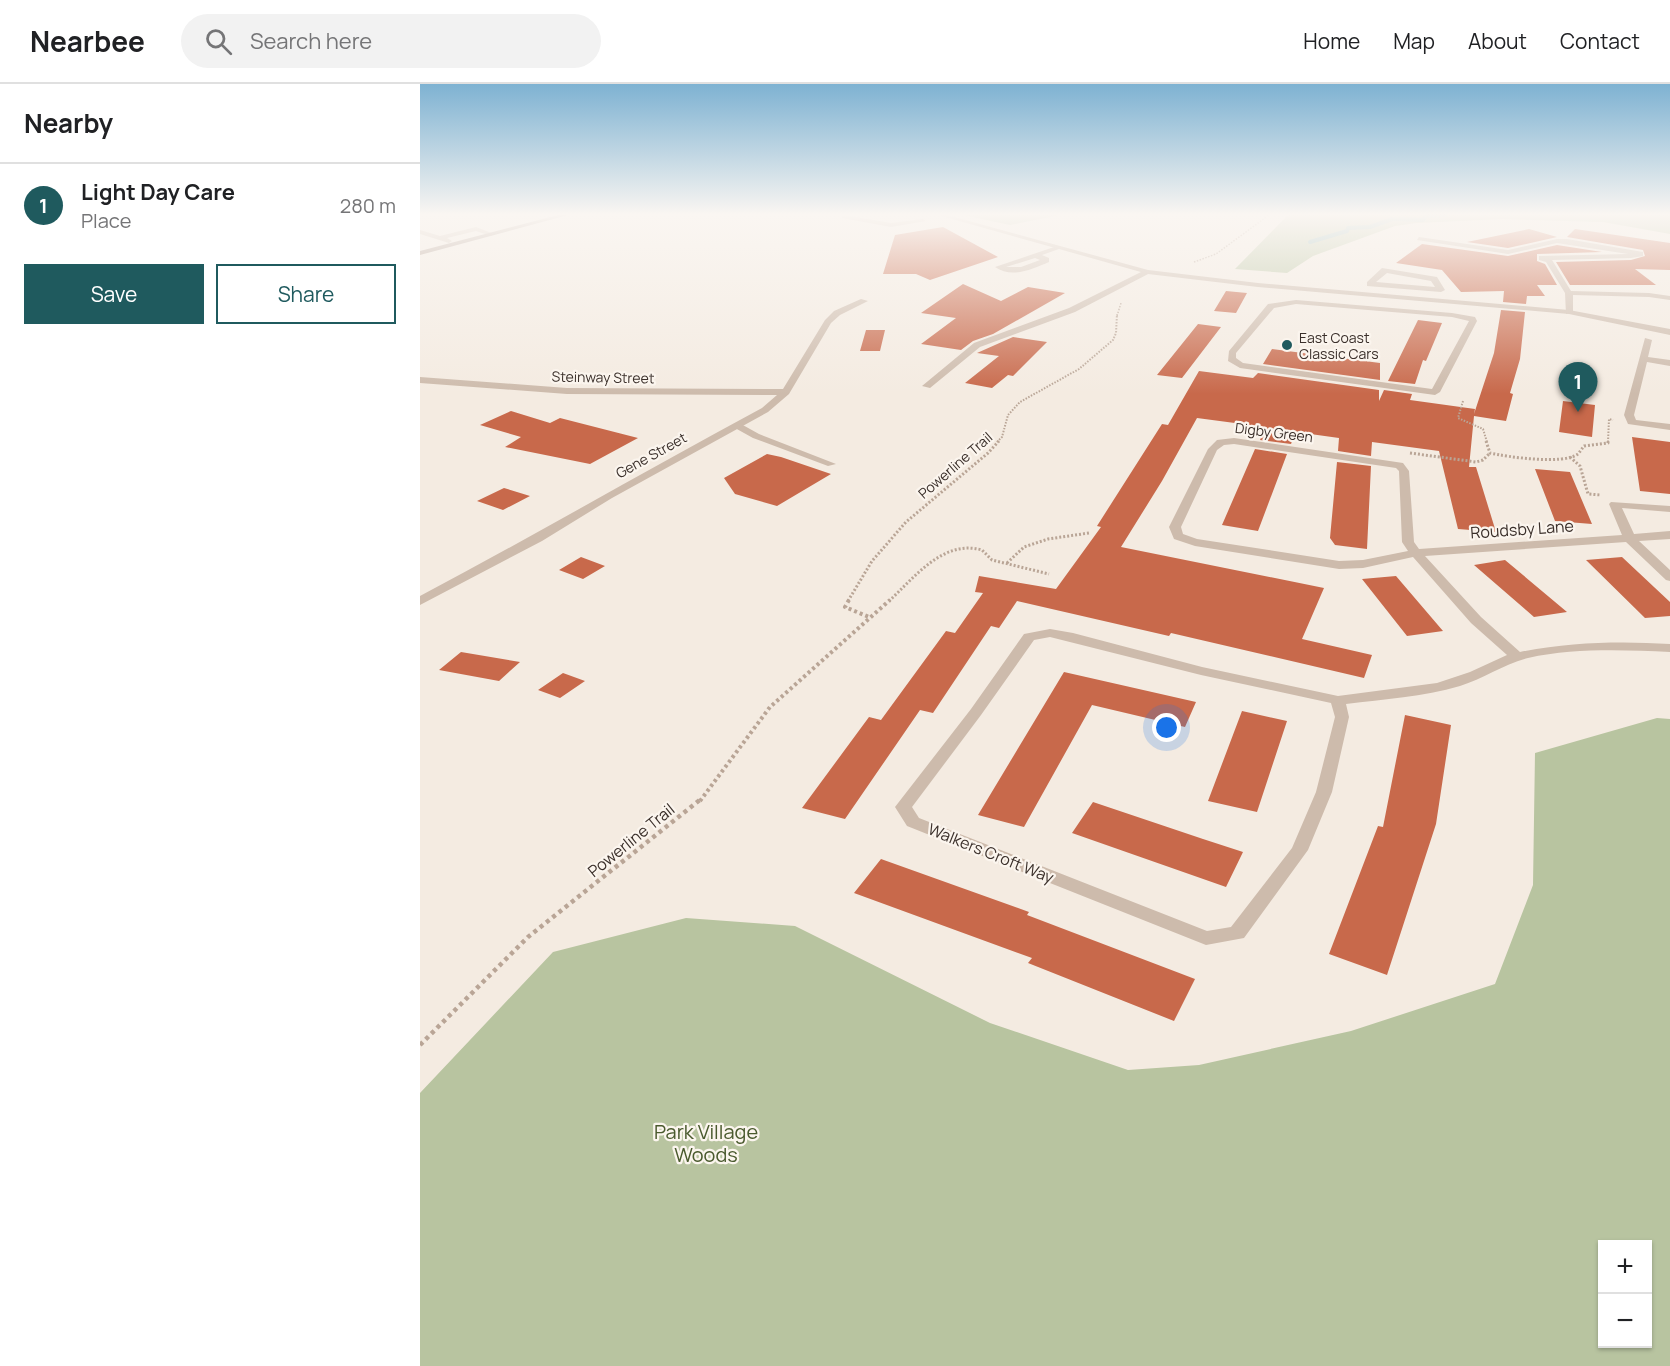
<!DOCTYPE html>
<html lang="en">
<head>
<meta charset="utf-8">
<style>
	:root { --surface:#fff; --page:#f2f2f2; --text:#202124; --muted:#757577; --line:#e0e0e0; --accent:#1f5a5e }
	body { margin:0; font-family:Manrope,sans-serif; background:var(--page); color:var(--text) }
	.controls { position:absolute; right:18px; bottom:18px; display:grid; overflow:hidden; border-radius:0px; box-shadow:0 2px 4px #0004 }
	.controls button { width:54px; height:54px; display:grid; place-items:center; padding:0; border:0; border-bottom:2px solid var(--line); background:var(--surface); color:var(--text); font:30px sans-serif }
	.you { position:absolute; left:747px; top:644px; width:21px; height:21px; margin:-15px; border:4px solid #fff; border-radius:50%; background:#1a73e8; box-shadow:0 0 0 9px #1a73e833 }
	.badge { display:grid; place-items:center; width:39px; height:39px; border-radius:50%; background:var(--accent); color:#fff; font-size:20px; font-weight:700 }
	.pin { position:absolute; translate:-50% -50px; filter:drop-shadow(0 2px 3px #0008) }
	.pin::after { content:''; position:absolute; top:32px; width:21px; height:18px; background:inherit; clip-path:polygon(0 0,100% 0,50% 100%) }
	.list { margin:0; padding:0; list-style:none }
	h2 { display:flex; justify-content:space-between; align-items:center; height:78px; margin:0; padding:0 24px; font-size:26px }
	h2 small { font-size:20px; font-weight:400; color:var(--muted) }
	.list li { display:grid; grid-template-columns:39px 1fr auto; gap:18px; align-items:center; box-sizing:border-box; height:84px; padding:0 24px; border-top:2px solid var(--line) }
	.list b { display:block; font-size:22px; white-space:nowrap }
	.list p { margin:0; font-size:20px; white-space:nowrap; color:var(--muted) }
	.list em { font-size:20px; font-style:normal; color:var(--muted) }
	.actions { display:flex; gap:12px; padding:18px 24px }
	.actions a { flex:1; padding:14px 0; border:2px solid var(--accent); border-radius:0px; text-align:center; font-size:21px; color:var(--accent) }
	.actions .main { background:var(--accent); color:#fff }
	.icon { flex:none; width:33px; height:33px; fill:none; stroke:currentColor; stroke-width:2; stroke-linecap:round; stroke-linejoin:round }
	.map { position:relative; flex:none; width:1250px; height:1282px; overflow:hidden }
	header { display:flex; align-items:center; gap:36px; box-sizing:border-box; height:84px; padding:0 30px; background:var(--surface); border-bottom:2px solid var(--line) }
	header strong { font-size:28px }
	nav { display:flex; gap:33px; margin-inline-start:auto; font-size:21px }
	.search { width:420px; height:54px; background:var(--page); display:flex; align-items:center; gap:15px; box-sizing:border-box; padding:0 21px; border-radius:33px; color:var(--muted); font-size:22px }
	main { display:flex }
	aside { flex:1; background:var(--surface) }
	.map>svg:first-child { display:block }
</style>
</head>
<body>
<header>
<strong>Nearbee</strong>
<div class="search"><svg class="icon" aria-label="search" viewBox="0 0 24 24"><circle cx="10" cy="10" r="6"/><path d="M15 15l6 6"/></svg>Search here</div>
<nav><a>Home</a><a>Map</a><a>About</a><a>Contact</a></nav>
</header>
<main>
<aside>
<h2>Nearby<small></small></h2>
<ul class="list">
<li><span class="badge">1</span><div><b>Light Day Care</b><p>Place</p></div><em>280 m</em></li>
</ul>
<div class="actions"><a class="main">Save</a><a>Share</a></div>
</aside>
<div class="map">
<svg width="1250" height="1282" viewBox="0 0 1250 1282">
	<rect width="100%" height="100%" fill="#f4ebe1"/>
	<path fill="#b8c4a0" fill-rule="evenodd" d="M 543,131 L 640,131 L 590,141 Z
		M 868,131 L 1250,131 L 1250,150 L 1183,138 L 1083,135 L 996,139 L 975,142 L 893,172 L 867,189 L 815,185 Z
		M 1237,634 L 1250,635 L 1250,1282 L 0,1282 L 0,1009 L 133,868 L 266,834 L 375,842 L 570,939 L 708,986 L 779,981 L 931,947 L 1075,900 L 1113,801 L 1115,669 ZM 1182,1160 L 1228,1160 L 1228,1260 L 1182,1260 Z"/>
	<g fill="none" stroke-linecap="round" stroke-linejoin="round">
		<path stroke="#7fb0b2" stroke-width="4" d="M 890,158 L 927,147 L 928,144 L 950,143 L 972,135 L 1003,136 L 1006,132 L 1025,131"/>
	</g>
	<path fill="#c8694b" d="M 523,143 L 578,173 L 510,196 L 496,190 L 463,190 L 475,151 Z
		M 1109,145 L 1137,153 L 1088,164 L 1047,158 Z
		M 1155,145 L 1250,159 L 1250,186 L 1215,185 L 1236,201 L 1150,201 L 1136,178 L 1211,176 L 1225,172 L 1223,166 L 1147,153 Z
		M 1002,160 L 1088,172 L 1137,161 L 1182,168 L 1117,170 L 1117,177 L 1125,180 L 1137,201 L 1117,201 L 1125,212 L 1107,212 L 1106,220 L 1083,218 L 1084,207 L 1041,208 L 1022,186 L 976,179 Z
		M 543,200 L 581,217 L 608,203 L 645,209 L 573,250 L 553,257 L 541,266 L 501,260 L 536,234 L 501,229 Z
		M 806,207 L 827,209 L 816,229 L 794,227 Z
		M 1081,226 L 1105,228 L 1100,275 L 1090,309 L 1093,310 L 1086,337 L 1054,332 L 1049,383 L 1056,383 L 1076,448 L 1038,445 L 1019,367 L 952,358 L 951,372 L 918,367 L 919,354 L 876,348 L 871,360 L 840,356 L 845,343 L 777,334 L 742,397 L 701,463 L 904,504 L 882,555 L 952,571 L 944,594 L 751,549 L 749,552 L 597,517 L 579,544 L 571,542 L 513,629 L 500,626 L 425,735 L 382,724 L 449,633 L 461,636 L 526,547 L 535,549 L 563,509 L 555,508 L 559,492 L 636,505 L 681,443 L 677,442 L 742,340 L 748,341 L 779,287 L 833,294 L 838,289 L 959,306 L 959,317 L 964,306 L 992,310 L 990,316 L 1055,325 L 1054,330 L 1074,269 Z
		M 998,236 L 1022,239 L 1006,277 L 1003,276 L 995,300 L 968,297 Z
		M 778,240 L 801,243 L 762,294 L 737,291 Z
		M 446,246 L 465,246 L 460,267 L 440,267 Z
		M 593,253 L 627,258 L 593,292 L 588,291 L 572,304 L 545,299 L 579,272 L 557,269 Z
		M 852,265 L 960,279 L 960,296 L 843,280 Z
		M 1143,317 L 1175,321 L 1172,353 L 1139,348 Z
		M 91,327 L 130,339 L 140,334 L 218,354 L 170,380 L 85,363 L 101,353 L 60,341 Z
		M 1212,353 L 1250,358 L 1250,410 L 1220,407 Z
		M 835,365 L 867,370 L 838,447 L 802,441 Z
		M 347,370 L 361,373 L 411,390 L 357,422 L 315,410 L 304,394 Z
		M 917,378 L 951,382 L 947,465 L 915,461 L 910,454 Z
		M 1115,385 L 1150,388 L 1172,440 L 1135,437 Z
		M 84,404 L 110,412 L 83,426 L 57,417 Z
		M 161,473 L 185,482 L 163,495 L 139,486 Z
		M 1202,473 L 1250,518 L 1250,532 L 1225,534 L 1166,476 Z
		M 1085,476 L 1147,528 L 1114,533 L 1054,481 Z
		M 976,492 L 1023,547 L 987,552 L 942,495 Z
		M 41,568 L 100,578 L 79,597 L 19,586 Z
		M 644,588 L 776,618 L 765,643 L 672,621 L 604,743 L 558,731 Z
		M 143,589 L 165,597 L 140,614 L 118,606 Z
		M 822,627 L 867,637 L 837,728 L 788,717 Z
		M 985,631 L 1031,641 L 1016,740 L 967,891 L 909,870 L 958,742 L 963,743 Z
		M 673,718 L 783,755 L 823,768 L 806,803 L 652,749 Z
		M 461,775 L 609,828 L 607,831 L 775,895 L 754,937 L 608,879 L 612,874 L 434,809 Z"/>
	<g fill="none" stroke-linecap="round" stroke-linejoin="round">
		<path stroke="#b9a596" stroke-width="1.5" stroke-dasharray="1.5 1.5" stroke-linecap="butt" d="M 774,178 L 796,170 L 849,131
			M 697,232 L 701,219"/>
		<path stroke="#b9a596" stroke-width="2" stroke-dasharray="1.5 1.5" stroke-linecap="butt" d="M 1043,317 L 1038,334 L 1063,345 L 1067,358
			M 577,358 L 582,353 L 588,331 L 600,318 L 659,285 L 693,256 L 696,249 L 697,230
			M 1188,358 L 1189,335 L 1193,336"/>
		<path stroke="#b9a596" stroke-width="3" stroke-dasharray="2 2" stroke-linecap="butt" d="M 1066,357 L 1070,369 C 1088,373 1143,381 1158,370 C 1159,369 1163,363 1164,362 L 1188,359 L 1188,357
			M 990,369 L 1056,378 L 1063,376 L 1070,369
			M 1150,373 L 1160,382 L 1168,410 L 1181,411
			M 587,479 L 604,463 L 628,455 L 669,449
			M 428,517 L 452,477 L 486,438 L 568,369 L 579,357
			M 469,517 C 494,494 523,455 562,466 L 572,476 L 629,490"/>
		<path stroke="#b9a596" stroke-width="4" stroke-dasharray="3 3" stroke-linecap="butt" d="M 429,516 L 425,523 L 449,533
			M 280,717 L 350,623 L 470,516"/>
		<path stroke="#b9a596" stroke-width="4.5" stroke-dasharray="4 4" stroke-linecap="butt" d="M 0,961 L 108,853 L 281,715"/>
		<path fill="#cdbbac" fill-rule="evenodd" d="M 56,143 L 74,150 L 71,152 L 56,147 L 27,154 L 32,157 L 29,159 L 0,150 L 0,146 L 20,152 Z
			M 315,340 L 321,340 L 339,350 L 416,380 L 408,382 L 333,354 L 315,344 Z"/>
		<path fill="#cdbbac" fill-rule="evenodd" d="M 424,131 L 471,139 L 503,135 L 506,137 L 471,143 L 422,134 Z
			M 999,153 L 1088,166 L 1137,155 L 1147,155 L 1223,168 L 1223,172 L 1211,174 L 1132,176 L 1151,207 L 1229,209 L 1250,212 L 1250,216 L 1229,213 L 1153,211 L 1153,228 L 1146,230 L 1145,209 L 1126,178 L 1119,176 L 1119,172 L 1208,170 L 1137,159 L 1088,170 L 997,156 Z
			M 637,162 L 639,165 L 622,171 L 629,174 L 629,178 C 612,185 592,195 575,183 ZM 615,174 L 620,176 L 601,183 L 586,183 Z
			M 962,184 L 1017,193 L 1025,206 L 1021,208 L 947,202 L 947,198 ZM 967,189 L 1011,197 L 1015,203 L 956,198 Z
			M 725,186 L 732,188 L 655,228 L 560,263 L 510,304 L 502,302 L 554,259 L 649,224 Z
			M 441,215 L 448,217 L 420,231 L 411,239 L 369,310 L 348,328 L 192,414 L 122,457 L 0,521 L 0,512 C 115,451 227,386 342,324 L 357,311 L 147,310 L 0,299 L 0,293 L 147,304 L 363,305 L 405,236 L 414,227 Z
			M 876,216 L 1032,229 L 1055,233 L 1057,237 L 1020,308 L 1015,311 L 820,284 L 808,277 L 809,267 L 848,220 ZM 876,220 L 1032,233 L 1049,237 L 1012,305 L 823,279 L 816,274 L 816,269 L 854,224 Z
			M 1225,254 L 1232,256 L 1228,273 L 1250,276 L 1250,282 L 1227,278 L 1214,331 L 1216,336 L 1250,340 L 1250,346 L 1208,340 L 1204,331 Z
			M 814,354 L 983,379 L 989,387 L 994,458 L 999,465 L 1202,451 L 1189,420 L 1191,418 L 1250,422 L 1250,428 L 1202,424 L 1214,450 L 1250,447 L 1250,455 L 1219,457 L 1250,486 L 1250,497 L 1246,496 L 1206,458 L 1005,472 L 1061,533 L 1100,568 C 1150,558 1200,557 1250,560 L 1250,568 C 1203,566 1154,564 1108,574 C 1084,580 1063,595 1040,602 C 1003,613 964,615 926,620 L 929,633 L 912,708 L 888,766 L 824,854 L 786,861 L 487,742 L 475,723 L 551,625 L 604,550 L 630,545 L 653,549 L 782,583 L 918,612 L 1017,599 L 1050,588 L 1087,571 L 1051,539 L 993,473 L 943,484 L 919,485 L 775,462 L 754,455 L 749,443 L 788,365 L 797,356 ZM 814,360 L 976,384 L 979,387 L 982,458 L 988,467 L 943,476 L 919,477 L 777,455 L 763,450 L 761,443 L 797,366 L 804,361 ZM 630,553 L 781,591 L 911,619 L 915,633 L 896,708 L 872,764 L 811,843 L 787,847 L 499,734 L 492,723 L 561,631 L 614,556 Z"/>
		<path fill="#cdbbac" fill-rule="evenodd" d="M 518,131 L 527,131 L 728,186 L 838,199 L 1149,226 L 1250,245 L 1250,251 L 1149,230 L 838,203 L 728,190 Z"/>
		<path fill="#a18a7d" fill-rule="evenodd" d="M 138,131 L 148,131 L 0,171 L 0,167 Z"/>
	</g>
	<linearGradient id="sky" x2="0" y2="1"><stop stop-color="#7eb2d2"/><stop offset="0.42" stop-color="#faf6f2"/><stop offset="1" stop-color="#faf6f2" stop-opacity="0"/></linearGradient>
	<rect width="1250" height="310" fill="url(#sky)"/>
	<circle fill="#1f5a5e" stroke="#fbf5ee" stroke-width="2" cx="867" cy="261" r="6"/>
	<g text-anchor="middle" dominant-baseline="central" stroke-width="4.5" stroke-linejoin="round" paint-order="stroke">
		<g font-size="14" fill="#3b302b" stroke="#fbf5ee" text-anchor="start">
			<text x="879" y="253">East Coast<tspan x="879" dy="16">Classic Cars</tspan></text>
		</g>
		<g font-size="14" fill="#3b302b" stroke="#fbf5ee">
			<text transform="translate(183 293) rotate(1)">Steinway Street</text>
			<text transform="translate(854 348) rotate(7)">Digby Green</text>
			<text transform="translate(231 371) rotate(-29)">Gene Street</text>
			<text transform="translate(535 381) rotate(-41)">Powerline Trail</text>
		</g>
		<g font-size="16" fill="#3b302b" stroke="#fbf5ee">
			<text transform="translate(1102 445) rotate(-4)">Roudsby Lane</text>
			<text transform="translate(211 756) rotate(-39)">Powerline Trail</text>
			<text transform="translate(571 769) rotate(22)">Walkers Croft Way</text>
		</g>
		<g font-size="20" fill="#4a5a2e" stroke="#fbf5ee">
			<text x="286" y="1047">Park Village<tspan x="286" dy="23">Woods</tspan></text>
		</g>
	</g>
</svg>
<div class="controls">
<button>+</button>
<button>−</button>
</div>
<div class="you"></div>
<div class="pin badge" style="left:1158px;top:328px">1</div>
</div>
</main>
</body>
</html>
